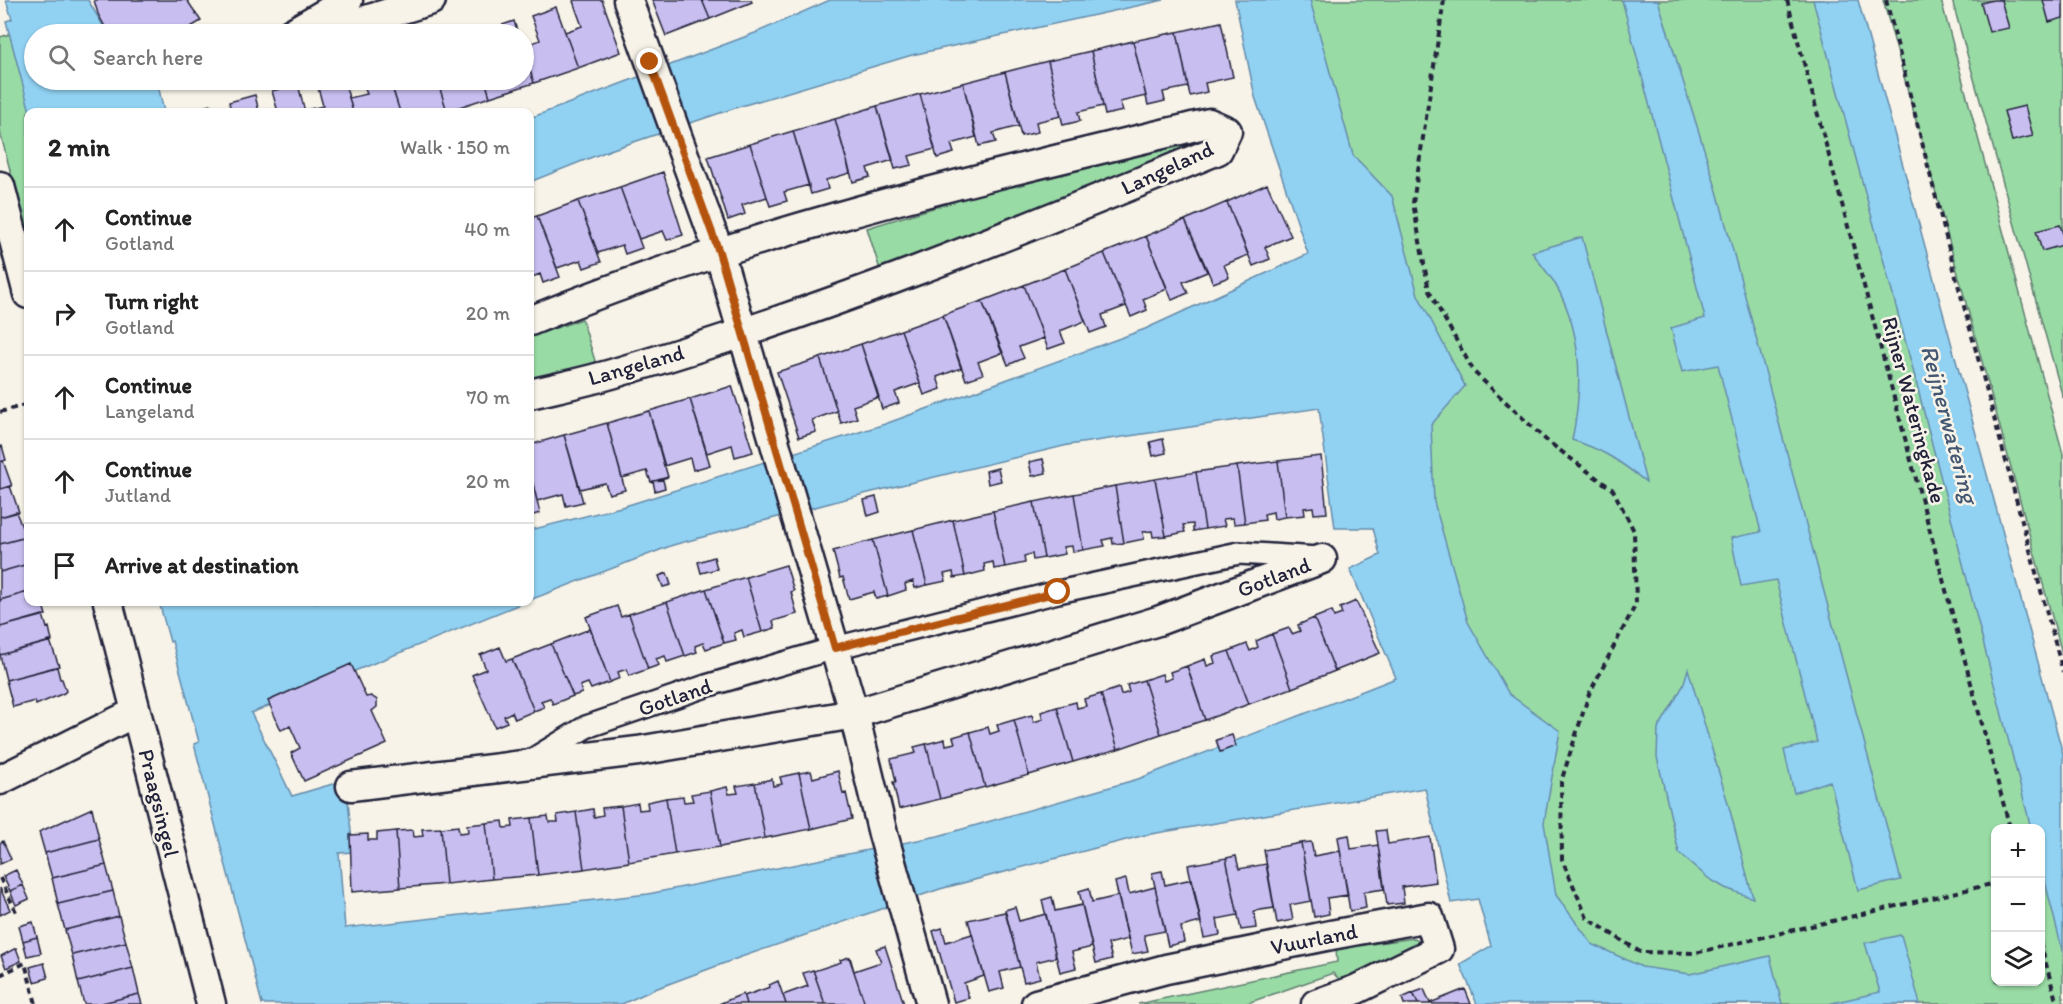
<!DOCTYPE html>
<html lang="en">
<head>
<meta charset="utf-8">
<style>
	:root { --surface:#fff; --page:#f6f6f6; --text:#222; --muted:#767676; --line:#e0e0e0 }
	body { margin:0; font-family:Itim,sans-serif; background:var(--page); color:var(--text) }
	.controls { position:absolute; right:18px; bottom:18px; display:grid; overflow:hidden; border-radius:12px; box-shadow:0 2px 4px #0004 }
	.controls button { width:54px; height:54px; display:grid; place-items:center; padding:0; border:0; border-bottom:2px solid var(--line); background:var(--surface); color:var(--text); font:30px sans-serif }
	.stop { position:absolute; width:18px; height:18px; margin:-14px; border:4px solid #b45309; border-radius:50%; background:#fff }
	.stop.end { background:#b45309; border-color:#fff; box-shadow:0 2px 6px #0008 }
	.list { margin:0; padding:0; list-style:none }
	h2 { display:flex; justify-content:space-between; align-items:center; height:78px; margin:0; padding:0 24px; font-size:26px }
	h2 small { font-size:20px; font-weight:400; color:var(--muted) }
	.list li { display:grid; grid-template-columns:39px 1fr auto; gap:18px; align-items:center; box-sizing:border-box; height:84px; padding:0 24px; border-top:2px solid var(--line) }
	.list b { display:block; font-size:22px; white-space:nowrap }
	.list p { margin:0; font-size:20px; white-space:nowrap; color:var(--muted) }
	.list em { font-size:20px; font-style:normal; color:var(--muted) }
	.icon { flex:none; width:33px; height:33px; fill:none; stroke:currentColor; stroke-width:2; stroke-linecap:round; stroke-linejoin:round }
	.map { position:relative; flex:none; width:2063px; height:1004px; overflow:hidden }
	.search { position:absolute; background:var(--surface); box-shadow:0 2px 4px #0004; left:24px; top:24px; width:510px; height:66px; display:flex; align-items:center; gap:15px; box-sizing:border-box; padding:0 21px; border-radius:33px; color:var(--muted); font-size:22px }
	.panel { position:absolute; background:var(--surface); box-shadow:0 2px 4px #0004; left:24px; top:108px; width:510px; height:498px; border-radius:12px }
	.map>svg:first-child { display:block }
</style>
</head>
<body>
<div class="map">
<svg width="2063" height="1004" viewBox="0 0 2063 1004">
	<rect width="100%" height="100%" fill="#f7f3e8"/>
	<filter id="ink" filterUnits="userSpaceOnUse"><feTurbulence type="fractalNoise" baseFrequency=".0167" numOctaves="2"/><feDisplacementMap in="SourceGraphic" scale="12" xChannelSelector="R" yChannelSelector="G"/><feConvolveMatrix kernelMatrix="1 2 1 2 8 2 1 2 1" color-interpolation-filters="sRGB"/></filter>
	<g filter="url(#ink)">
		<path fill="#99dba5" stroke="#5e7e70" stroke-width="1.5" d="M 1282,0 L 1824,0 L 2039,828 L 1996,828 L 1996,982 L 2040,982 L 2041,836 L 2063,925 L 2063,1004 L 1566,1004 Z
			M 1883,0 L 1941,0 L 2063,454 L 2063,657 Z
			M 1952,0 L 2063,0 L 2063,398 Z
			M 10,34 L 31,112 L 28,112 L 28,239 L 0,132 L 0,37 Z
			M 1208,140 L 881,273 L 867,228 L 1015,183 L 1150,151 Z
			M 582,319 L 596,364 L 530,383 L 530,337 Z
			M 1414,938 L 1420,941 L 1419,949 L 1340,980 L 1333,973 L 1245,1004 L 1138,1004 L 1337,962 L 1336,949 Z"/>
		<path fill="#91d1f2" stroke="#658ba9" stroke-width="1.5" d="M 6,0 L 88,0 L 108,34 L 34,34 L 34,80 L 157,80 L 164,112 L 30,112 L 6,21 L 12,19 Z
			M 830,0 L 1164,0 L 912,55 L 738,107 L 610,150 L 530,182 L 530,118 L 755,33 Z
			M 1235,0 L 1310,0 L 1353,155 L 1392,196 L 1418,295 L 1465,386 L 1431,425 L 1434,502 L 1468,622 L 1509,694 L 1560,731 L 1544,823 L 1556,895 L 1592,944 L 1642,967 L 1690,974 L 1770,956 L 1782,1004 L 1477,1004 L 1460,964 L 1491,946 L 1478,899 L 1451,903 L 1425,788 L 1145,835 L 940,889 L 741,957 L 655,989 L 622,1004 L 262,1004 L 194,744 L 199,742 L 172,641 L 170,642 L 159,602 L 525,602 L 251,713 L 292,796 L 346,780 L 353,852 L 339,853 L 345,928 L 648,894 L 938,836 L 1138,779 L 1396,678 L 1350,569 L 1380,555 L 1373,528 L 1335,528 L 1319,408 L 1068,445 L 864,494 L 673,545 L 530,600 L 530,530 L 625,506 L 885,424 L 1145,329 L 1308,254 L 1255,97 Z
			M 1622,0 L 1658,0 L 1717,191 L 1901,880 L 1858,890 L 1830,781 L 1794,793 L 1784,750 L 1817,742 L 1776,580 L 1741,586 L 1731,538 L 1761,532 L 1718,365 L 1682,372 L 1671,328 L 1705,318 Z
			M 1813,0 L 1858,0 L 2063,754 L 2063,953 L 2041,866 L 2040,828 L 2031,828 L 1911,362 Z
			M 1582,237 L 1646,482 C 1621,462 1604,450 1572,440 C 1583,387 1583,330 1554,282 C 1547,272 1539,262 1532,252 Z
			M 1688,669 L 1728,803 L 1753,898 L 1725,888 L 1708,878 L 1679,853 L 1657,757 L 1658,729 L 1683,686 Z
			M 1901,935 L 1920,1004 L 1828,1004 L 1880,992 L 1865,943 Z"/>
		<path fill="#c8bef0" stroke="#22223b" stroke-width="1.5" d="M 94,0 L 187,0 L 201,21 L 179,34 L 109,34 L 98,14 Z
			M 575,0 L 602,0 L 621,52 L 578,68 L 565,32 L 582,26 L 573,1 Z
			M 652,0 L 702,0 L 710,19 L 666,36 Z
			M 702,0 L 751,0 L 752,2 L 710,19 Z
			M 1993,0 L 2001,0 L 2009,28 L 1989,32 L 1981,3 Z
			M 2043,0 L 2063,0 L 2063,18 L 2049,22 Z
			M 556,7 L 578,68 L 534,83 L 524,51 L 524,46 L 540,40 L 531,16 Z
			M 514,21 L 518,34 L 490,34 L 488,30 Z
			M 1221,22 L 1233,77 L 1205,83 L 1207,92 L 1190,96 L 1177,32 Z
			M 1177,32 L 1188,87 L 1163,92 L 1165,101 L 1148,105 L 1133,41 Z
			M 1133,41 L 1146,96 L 1120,102 L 1123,111 L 1105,115 L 1091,51 Z
			M 524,51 L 534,83 L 490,97 L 485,80 L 524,80 Z
			M 1091,51 L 1103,106 L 1078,112 L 1080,121 L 1063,125 L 1048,61 Z
			M 1048,61 L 1061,116 L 1036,122 L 1038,132 L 1021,136 L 1005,72 Z
			M 1005,72 L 1019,126 L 993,133 L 996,142 L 979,146 L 963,83 Z
			M 316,80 L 344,80 L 353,112 L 305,112 L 305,110 L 323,106 Z
			M 362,80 L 390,80 L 400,112 L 353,112 L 349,98 L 367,94 Z
			M 410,80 L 437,80 L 447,111 L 400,112 L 392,87 L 410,81 Z
			M 437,80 L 485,80 L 490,97 L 447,111 Z
			M 963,83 L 976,137 L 951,144 L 954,153 L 937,158 L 920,94 Z
			M 298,84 L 305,112 L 278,112 L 272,91 Z
			M 920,94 L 935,149 L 909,156 L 912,165 L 895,169 L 877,106 Z
			M 255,95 L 259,112 L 231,112 L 229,102 Z
			M 211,105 L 213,112 L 185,112 L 185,111 Z
			M 877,106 L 893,160 L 867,168 L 870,177 L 853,182 L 835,119 Z
			M 2025,106 L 2033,136 L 2012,141 L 2004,111 Z
			M 835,119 L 850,173 L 826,180 L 828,189 L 811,194 L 793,131 Z
			M 793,131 L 809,185 L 784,192 L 787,201 L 770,206 L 750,144 Z
			M 750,144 L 767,197 L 742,205 L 745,214 L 728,220 L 708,157 Z
			M 663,172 L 683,235 L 667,240 L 663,231 L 639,239 L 620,187 Z
			M 1267,184 L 1291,236 L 1265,247 L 1270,259 L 1253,266 L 1227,202 Z
			M 620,187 L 642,248 L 625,254 L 622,245 L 598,253 L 578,201 Z
			M 578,201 L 601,262 L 584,268 L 581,260 L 557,268 L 537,216 Z
			M 1227,202 L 1248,255 L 1224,265 L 1229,277 L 1213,283 L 1185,220 Z
			M 537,216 L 560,277 L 543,283 L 540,274 L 530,278 L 530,218 Z
			M 1185,220 L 1207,272 L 1183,282 L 1188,293 L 1172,300 L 1146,236 Z
			M 2060,225 L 2063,234 L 2063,245 L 2042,251 L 2036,231 Z
			M 1146,236 L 1167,289 L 1143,299 L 1147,310 L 1131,317 L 1104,253 Z
			M 1104,253 L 1126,306 L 1102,315 L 1106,327 L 1090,333 L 1065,269 Z
			M 1065,269 L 1085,321 L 1060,331 L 1065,343 L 1048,349 L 1024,285 Z
			M 1024,285 L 1044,338 L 1019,347 L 1024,358 L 1008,365 L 982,301 Z
			M 982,301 L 1002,353 L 978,362 L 983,374 L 966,380 L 943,315 Z
			M 943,315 L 961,368 L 937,377 L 941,389 L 924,395 L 901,330 Z
			M 901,330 L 920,383 L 895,392 L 899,403 L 882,409 L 861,344 Z
			M 861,344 L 879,397 L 853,406 L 857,418 L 841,423 L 820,358 Z
			M 820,358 L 837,411 L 812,420 L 816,432 L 799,437 L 777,372 Z
			M 732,386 L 753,452 L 735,457 L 732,445 L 707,453 L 690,399 Z
			M 690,399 L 710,465 L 693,470 L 690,458 L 664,466 L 649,411 Z
			M 649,411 L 668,477 L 651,482 L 647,471 L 622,478 L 607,423 Z
			M 607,423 L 625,490 L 609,494 L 605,483 L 580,489 L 564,435 Z
			M 564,435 L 583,502 L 566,506 L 563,494 L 537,501 L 530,471 L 530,445 Z
			M 1163,439 L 1166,453 L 1153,456 L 1150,442 Z
			M 2,446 L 6,460 L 0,462 L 0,447 Z
			M 1321,456 L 1327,513 L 1314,514 L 1313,507 L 1304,508 L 1305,515 L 1285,517 L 1278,461 Z
			M 1043,459 L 1046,473 L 1032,476 L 1029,462 Z
			M 3,461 L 12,486 L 0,489 L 0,462 Z
			M 1278,461 L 1285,517 L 1274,519 L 1273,512 L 1264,514 L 1265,520 L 1245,523 L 1237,466 Z
			M 1237,466 L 1245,523 L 1234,524 L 1233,518 L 1223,519 L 1225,526 L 1205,529 L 1196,472 Z
			M 998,468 L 1001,481 L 988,484 L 986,471 Z
			M 530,471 L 540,513 L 530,516 Z
			M 1196,472 L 1205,529 L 1193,531 L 1193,524 L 1183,525 L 1185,532 L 1166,536 L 1155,479 Z
			M 1155,479 L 1166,536 L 1153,537 L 1152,531 L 1143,532 L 1144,539 L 1124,543 L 1115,486 Z
			M 663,480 L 665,488 L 655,491 L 653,481 Z
			M 10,486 L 19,512 L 0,517 L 0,489 Z
			M 1115,486 L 1124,543 L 1113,544 L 1112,538 L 1103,540 L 1105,546 L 1083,550 L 1074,494 Z
			M 1074,494 L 1083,550 L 1073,552 L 1072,546 L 1063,547 L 1065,554 L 1044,558 L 1034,502 Z
			M 876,497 L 880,512 L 868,516 L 864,500 Z
			M 1034,502 L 1044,558 L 1033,560 L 1032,554 L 1024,556 L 1025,563 L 1005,567 L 993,511 Z
			M 993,511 L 1005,567 L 994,569 L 993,562 L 984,564 L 985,571 L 965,576 L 953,520 Z
			M 16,512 L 26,537 L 0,544 L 0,517 Z
			M 953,520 L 965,576 L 954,578 L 953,572 L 944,574 L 946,581 L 927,585 L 913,530 Z
			M 913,530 L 927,585 L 915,588 L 913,581 L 905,584 L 906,590 L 888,596 L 873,540 Z
			M 23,538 L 26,550 L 28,550 L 28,564 L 0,572 L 0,544 Z
			M 873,540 L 888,596 L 876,599 L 874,592 L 849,599 L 843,577 L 840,578 L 833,551 Z
			M 714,557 L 717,569 L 701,573 L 698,562 Z
			M 28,564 L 28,592 L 0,600 L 0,572 Z
			M 786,565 L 794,591 L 791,592 L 797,614 L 773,621 L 775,628 L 762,632 L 746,577 Z
			M 667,573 L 671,585 L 663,587 L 659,576 Z
			M 746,577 L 762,632 L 744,637 L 742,630 L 734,633 L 736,640 L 724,643 L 706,589 Z
			M 706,589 L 724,643 L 706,649 L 703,643 L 695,646 L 697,652 L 685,656 L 667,602 Z
			M 28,592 L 28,602 L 42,602 L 46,615 L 0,627 L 0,600 Z
			M 1356,601 L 1380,653 L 1335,671 L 1314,618 L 1332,611 L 1334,617 L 1342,614 L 1340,608 Z
			M 667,602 L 685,656 L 667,662 L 665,656 L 656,659 L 659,665 L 648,669 L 629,614 Z
			M 617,606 L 621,617 L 629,614 L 648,669 L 629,676 L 627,669 L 618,672 L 620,678 L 610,682 L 586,617 Z
			M 43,615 L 47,628 L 49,627 L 52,641 L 0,655 L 0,627 Z
			M 1314,618 L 1335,671 L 1292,688 L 1272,634 L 1289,628 L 1292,634 L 1300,631 L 1298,625 Z
			M 590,629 L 610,682 L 591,689 L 588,683 L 580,686 L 582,693 L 573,696 L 551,644 Z
			M 1272,634 L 1292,688 L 1249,704 L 1229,651 L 1247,644 L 1250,651 L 1258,647 L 1256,641 Z
			M 50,641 L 59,666 L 6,680 L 0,655 Z
			M 551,644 L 573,696 L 553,704 L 550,698 L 541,701 L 544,707 L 534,711 L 512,659 Z
			M 500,647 L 506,661 L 512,659 L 534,711 L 515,719 L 512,712 L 504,716 L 507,722 L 495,727 L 472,675 L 486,669 L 480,655 Z
			M 1229,651 L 1249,704 L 1205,720 L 1187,666 L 1205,659 L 1207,666 L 1215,663 L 1213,656 Z
			M 351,664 L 366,697 L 371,696 L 377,700 L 377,707 L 372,711 L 387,744 L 304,781 L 291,753 L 300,748 L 290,726 L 281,730 L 268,701 Z
			M 1187,666 L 1205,720 L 1161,734 L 1144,680 L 1162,674 L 1164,681 L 1172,678 L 1170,672 Z
			M 57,667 L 60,679 L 62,679 L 66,691 L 64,693 L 36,705 L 35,701 L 13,707 L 6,680 Z
			M 1144,680 L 1161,734 L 1118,749 L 1101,694 L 1119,688 L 1121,695 L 1129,692 L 1127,685 Z
			M 1101,694 L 1118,749 L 1073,762 L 1057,707 L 1076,702 L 1077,708 L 1086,706 L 1084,699 Z
			M 1057,707 L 1073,762 L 1029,775 L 1014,720 L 1032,715 L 1034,722 L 1043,719 L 1041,712 Z
			M 1014,720 L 1029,775 L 985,787 L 970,732 L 988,727 L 990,734 L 999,731 L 997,725 Z
			M 970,732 L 985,787 L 940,799 L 926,744 L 945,739 L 946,745 L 955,743 L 953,737 Z
			M 1232,735 L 1236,746 L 1220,752 L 1216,740 Z
			M 926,744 L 940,799 L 899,809 L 893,782 L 896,782 L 891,759 L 916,753 L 914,747 Z
			M 811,771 L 813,778 L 838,771 L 843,794 L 846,793 L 852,819 L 811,829 L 799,773 Z
			M 799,773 L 811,829 L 765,838 L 755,783 L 772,779 L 773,786 L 782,784 L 780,777 Z
			M 755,783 L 765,838 L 720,847 L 710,791 L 727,787 L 729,794 L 738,793 L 736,786 Z
			M 710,791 L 720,847 L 675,854 L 666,798 L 683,796 L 684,802 L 693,801 L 691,794 Z
			M 666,798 L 675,854 L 629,862 L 621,806 L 638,803 L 639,810 L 648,809 L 647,802 Z
			M 621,806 L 629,862 L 584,869 L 576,812 L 593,809 L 594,817 L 603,815 L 602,808 Z
			M 92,808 L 99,839 L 45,853 L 39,832 Z
			M 576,812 L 584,869 L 538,875 L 531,818 L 548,816 L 549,822 L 558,822 L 557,815 Z
			M 531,818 L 538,875 L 492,879 L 486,823 L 503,821 L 504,828 L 513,827 L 512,820 Z
			M 486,823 L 492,879 L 446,884 L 441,828 L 458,826 L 459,833 L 468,832 L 467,825 Z
			M 441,828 L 446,884 L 400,888 L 396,831 L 413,830 L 414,837 L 423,836 L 422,829 Z
			M 1386,830 L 1388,844 L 1430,837 L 1436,882 L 1402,887 L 1404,903 L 1387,905 L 1376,831 Z
			M 396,831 L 400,888 L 352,892 L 350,835 L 368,834 L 368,840 L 377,840 L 377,833 Z
			M 1349,835 L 1351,849 L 1378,845 L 1384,889 L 1364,892 L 1366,908 L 1350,911 L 1338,837 Z
			M 99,839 L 106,865 L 52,878 L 45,853 Z
			M 3,841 L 11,859 L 0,864 L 0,843 Z
			M 1311,842 L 1314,856 L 1340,851 L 1348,895 L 1327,898 L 1329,914 L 1314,917 L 1301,843 Z
			M 1301,843 L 1311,901 L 1290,905 L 1293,920 L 1277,923 L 1264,850 Z
			M 1236,856 L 1239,869 L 1266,864 L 1274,908 L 1254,911 L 1256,928 L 1241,930 L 1226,858 Z
			M 1226,858 L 1238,915 L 1217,919 L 1220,935 L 1204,938 L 1188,865 Z
			M 106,865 L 113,891 L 58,904 L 52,878 Z
			M 16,870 L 23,885 L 10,891 L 3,876 Z
			M 1162,871 L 1165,885 L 1192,879 L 1201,922 L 1181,927 L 1184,942 L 1168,946 L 1152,873 Z
			M 1126,879 L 1129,894 L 1155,887 L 1165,931 L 1144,935 L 1148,951 L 1132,954 L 1115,882 Z
			M 23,885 L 29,899 L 16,905 L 10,891 Z
			M 0,888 L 10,910 L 0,915 Z
			M 1089,888 L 1092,902 L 1118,896 L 1128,939 L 1108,944 L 1112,959 L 1096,963 L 1079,891 Z
			M 113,891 L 119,916 L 65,930 L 58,904 Z
			M 1052,897 L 1055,911 L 1082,905 L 1092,947 L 1072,952 L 1076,968 L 1060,972 L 1042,900 Z
			M 1015,907 L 1019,921 L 1046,914 L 1056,957 L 1036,962 L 1040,978 L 1024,982 L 1005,910 Z
			M 1005,912 L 1020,967 L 1000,972 L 1004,988 L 989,992 L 968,920 Z
			M 119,916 L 126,942 L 72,955 L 65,930 Z
			M 33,922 L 37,937 L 23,941 L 19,926 Z
			M 942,928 L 946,942 L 972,934 L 984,976 L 964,983 L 969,998 L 954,1002 L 933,931 Z
			M 37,937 L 41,953 L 27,956 L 23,941 Z
			M 126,942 L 133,968 L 78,982 L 72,955 Z
			M 885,946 L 904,1004 L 865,1004 L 849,957 L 850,957 L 854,971 L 881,962 L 876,949 Z
			M 16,948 L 21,961 L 6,968 L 1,956 Z
			M 849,957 L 865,1004 L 825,1004 L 813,970 L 814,971 L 841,962 L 840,960 Z
			M 44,963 L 48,978 L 34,982 L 30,967 Z
			M 133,968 L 139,994 L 98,1004 L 84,1004 L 78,982 Z
			M 813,970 L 825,1004 L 786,1004 L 783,995 L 808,986 L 803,973 Z
			M 778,981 L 786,1004 L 746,1004 L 743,994 L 744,996 L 770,987 L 769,985 Z
			M 1424,989 L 1430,1003 L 1465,989 L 1471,1004 L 1418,1004 L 1413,993 Z
			M 1413,993 L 1418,1004 L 1404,1004 L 1402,998 Z
			M 139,994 L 142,1004 L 98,1004 Z
			M 743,994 L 746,1004 L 719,1004 L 733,998 Z"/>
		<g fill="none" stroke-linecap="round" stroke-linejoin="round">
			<defs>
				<path id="pedestrian" d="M 530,761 L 586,727 L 706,686 L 835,648 L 1058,592 L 1239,553 L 1318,558"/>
				<path id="minor" d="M 628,0 L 719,252 L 854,714 L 883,834 L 931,1004
					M 290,34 L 348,0
					M 321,34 L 431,0
					M 0,186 L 28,294
					M 530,321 C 748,231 980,178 1209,123 L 1227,131 L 1218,150 C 1020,231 823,312 618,372 C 589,381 559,387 530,394
					M 108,602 L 211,1004
					M 0,780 L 136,712
					M 351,786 L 638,751 L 854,714 L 1158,621 L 1322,559
					M 1036,1004 L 1166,969 L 1331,935 L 1429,917 L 1439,949 L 1355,990 L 1316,1004"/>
			</defs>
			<use href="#pedestrian" stroke="#22223b" stroke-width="26"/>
			<use href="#minor" stroke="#22223b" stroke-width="33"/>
			<path stroke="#22223b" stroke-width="4" stroke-dasharray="6 4.5" stroke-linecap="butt" d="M 1444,0 L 1413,203 L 1429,291 L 1474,372 L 1546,440 L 1613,490 L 1634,531 L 1636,604 L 1589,694 L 1561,782 L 1562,859 L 1587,918 L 1640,952 L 1695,953 L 1996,883
				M 1787,0 L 2010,828
				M 1886,0 L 1956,277 L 2063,672
				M 0,412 L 28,404
				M 0,878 L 16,912
				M 2040,942 L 2057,1004
				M 0,975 L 25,963 L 36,1004"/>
			<use href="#pedestrian" stroke="#f7f3e8" stroke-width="21"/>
			<use href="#minor" stroke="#f7f3e8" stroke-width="28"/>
		</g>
	</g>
	<g fill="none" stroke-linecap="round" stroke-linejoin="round" filter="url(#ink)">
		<path stroke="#b45309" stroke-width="8" d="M 650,62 L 719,252 L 835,648 L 1058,592"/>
	</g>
	<g text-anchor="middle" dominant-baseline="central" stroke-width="5" stroke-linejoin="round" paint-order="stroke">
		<g font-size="22" fill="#22223b" stroke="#f7f3e8">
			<text transform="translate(1167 168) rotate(-25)">Langeland</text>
			<text transform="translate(636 365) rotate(-16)">Langeland</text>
			<text transform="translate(1914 410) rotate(75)">Rijner Wateringkade</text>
			<text transform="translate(1274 577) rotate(-21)">Gotland</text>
			<text transform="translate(675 697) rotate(-19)">Gotland</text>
			<text transform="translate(159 803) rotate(76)">Praagsingel</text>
			<text transform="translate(1314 939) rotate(-11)">Vuurland</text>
		</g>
		<g font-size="24" font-style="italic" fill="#435772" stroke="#f7f3e8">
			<text transform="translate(1950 424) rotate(75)">Reijnerwatering</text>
		</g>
	</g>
</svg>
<div class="controls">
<button>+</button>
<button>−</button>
<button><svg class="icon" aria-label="layers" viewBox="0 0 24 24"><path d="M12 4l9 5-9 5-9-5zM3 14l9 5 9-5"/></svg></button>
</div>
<div class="stop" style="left:1058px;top:592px"></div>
<div class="stop end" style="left:650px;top:62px"></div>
<div class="search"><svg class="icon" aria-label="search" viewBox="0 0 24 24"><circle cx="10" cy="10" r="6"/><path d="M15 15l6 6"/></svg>Search here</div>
<section class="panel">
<h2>2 min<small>Walk · 150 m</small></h2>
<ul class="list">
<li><svg class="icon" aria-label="ahead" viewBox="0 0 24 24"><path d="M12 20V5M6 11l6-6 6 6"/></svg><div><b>Continue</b><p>Gotland</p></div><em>40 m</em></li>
<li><svg class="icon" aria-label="right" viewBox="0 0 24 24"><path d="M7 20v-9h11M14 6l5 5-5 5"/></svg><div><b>Turn right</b><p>Gotland</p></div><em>20 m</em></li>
<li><svg class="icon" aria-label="ahead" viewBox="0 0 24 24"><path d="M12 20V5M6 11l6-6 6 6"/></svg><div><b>Continue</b><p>Langeland</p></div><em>70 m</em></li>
<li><svg class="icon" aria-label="ahead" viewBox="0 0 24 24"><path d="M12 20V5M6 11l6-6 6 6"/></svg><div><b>Continue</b><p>Jutland</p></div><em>20 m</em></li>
<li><svg class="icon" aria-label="arrive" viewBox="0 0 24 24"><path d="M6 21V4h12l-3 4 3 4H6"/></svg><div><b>Arrive at destination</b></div></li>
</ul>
</section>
</div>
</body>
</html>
